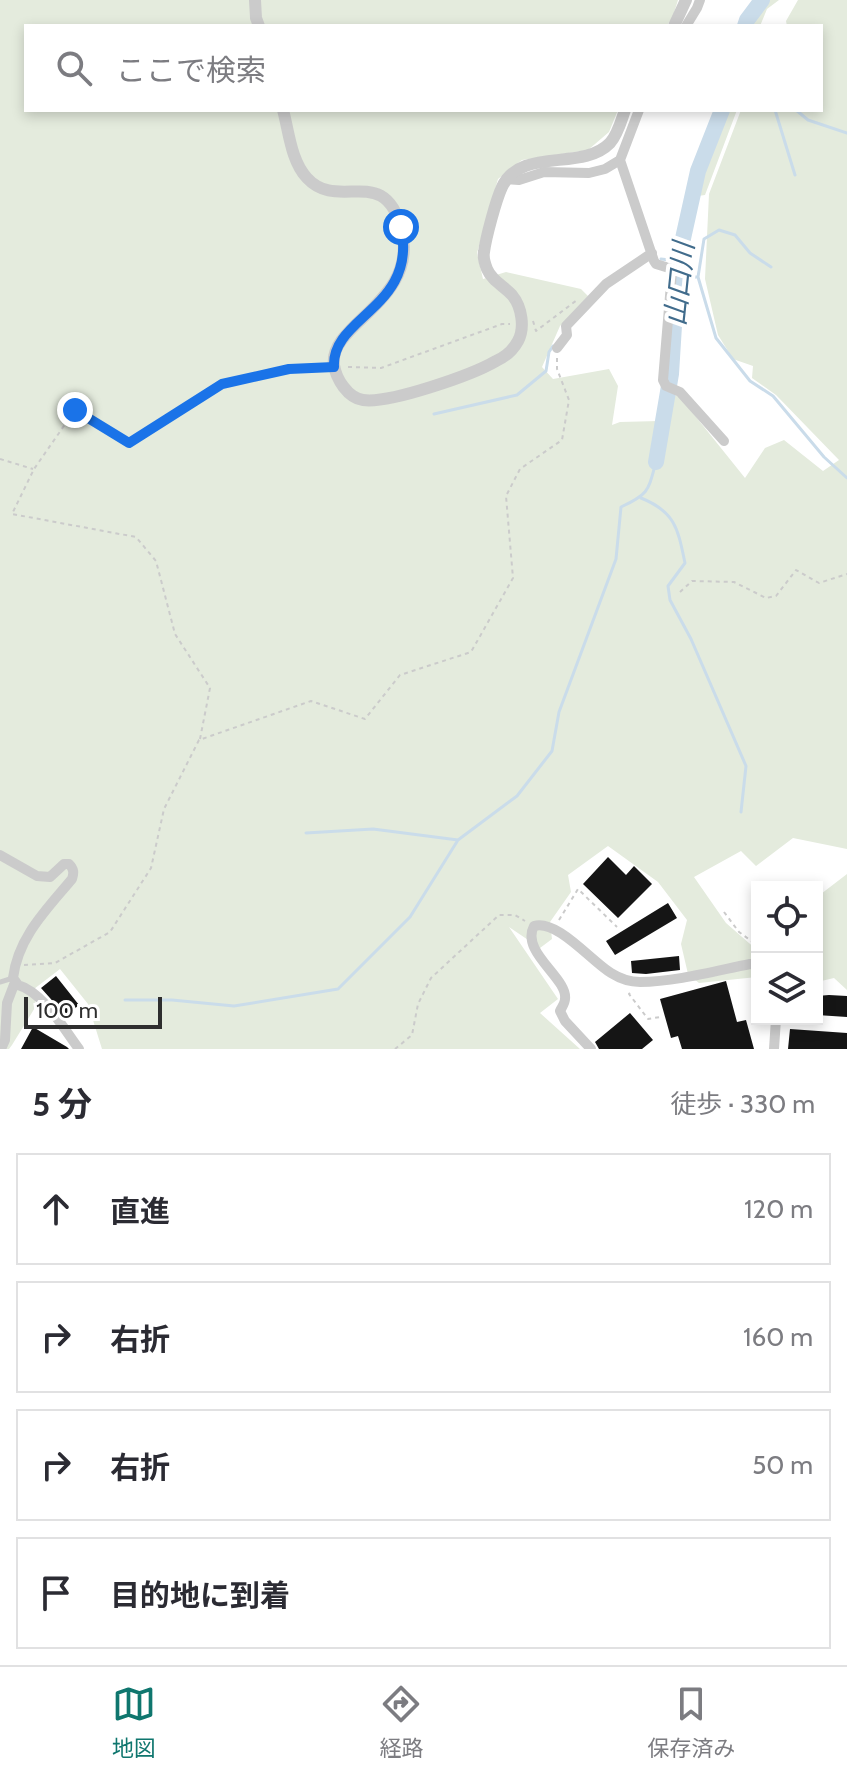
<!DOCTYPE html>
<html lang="ja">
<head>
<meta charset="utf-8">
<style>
	:root { --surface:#fff; --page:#f2f2f3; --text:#2b2b33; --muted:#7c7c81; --line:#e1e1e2; --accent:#0f766e }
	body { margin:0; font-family:Cabin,"Noto Sans JP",sans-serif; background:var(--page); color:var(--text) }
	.controls { position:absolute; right:24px; bottom:24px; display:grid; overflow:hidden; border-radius:0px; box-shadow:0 4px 12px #0003 }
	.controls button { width:72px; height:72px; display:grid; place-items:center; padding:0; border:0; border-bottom:2px solid var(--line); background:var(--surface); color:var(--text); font:40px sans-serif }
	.scale { position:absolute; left:24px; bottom:20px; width:138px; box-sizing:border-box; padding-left:8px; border:4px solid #2e2e2e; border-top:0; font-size:22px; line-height:28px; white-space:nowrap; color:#2e2e2e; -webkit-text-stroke:6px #fff; paint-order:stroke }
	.stop { position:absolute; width:24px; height:24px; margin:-18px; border:6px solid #1a73e8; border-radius:50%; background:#fff }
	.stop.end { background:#1a73e8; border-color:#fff; box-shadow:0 2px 8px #0008 }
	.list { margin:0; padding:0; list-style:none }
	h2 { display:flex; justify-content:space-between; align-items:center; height:104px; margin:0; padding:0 32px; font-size:34px }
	h2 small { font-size:26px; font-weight:400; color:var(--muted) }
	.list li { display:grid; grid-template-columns:52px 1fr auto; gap:24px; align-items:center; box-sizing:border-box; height:112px; margin:0 16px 16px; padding:0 16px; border:2px solid var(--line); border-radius:0px }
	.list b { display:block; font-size:30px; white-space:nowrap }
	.list em { font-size:26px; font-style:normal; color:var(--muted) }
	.icon { flex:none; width:44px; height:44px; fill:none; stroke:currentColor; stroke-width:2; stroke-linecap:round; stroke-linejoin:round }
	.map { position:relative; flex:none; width:847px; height:1049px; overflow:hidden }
	.search { position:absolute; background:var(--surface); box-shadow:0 4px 12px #0003; left:24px; right:24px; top:24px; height:88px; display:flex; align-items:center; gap:20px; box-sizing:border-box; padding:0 28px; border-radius:0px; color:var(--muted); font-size:30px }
	.sheet { height:616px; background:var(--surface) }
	nav { display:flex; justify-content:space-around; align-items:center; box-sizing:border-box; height:112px; border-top:2px solid var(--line); background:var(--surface); font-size:22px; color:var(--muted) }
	nav a { display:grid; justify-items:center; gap:4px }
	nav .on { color:var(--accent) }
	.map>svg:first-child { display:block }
</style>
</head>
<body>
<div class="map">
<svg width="847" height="1049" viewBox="0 0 847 1049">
	<rect width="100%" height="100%" fill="#fff"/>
	<path fill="#e4ebdd" d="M 0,0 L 678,0 L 672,19 L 666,26 L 26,26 L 26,110 L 618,110 L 609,132 L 588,150 L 522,160 L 498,179 L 477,253 L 483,279 L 506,272 L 581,289 L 588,296 L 560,326 L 542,367 L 553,379 L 609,369 L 618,386 L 612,425 L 620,422 L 659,421 L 662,391 L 680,397 L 745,478 L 765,448 L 784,440 L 823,471 L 839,460 L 776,395 L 752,378 L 753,366 L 733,359 L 718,335 L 705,279 L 709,194 L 741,110 L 821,110 L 821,26 L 787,26 L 786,21 L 798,0 L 847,0 L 847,849 L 793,838 L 756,866 L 741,851 L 694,877 L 726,923 L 757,950 L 757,977 L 699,983 L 688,974 L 681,944 L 687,920 L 658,882 L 608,846 L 568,875 L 571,892 L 550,922 L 552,939 L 540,948 L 509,927 L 558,999 L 540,1013 L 580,1049 L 102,1049 L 88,1004 L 60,969 L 34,989 L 36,1006 L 12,1045 L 9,1049 L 0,1049 Z
		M 768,0 L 779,0 L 767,9 L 760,26 L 749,26 Z
		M 728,110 L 737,110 L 705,195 L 698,196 L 702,174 Z
		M 847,874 L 847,990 L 834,978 L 817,982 L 817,897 Z"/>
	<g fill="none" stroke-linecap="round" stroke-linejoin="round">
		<path stroke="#cadcea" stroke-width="3" d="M 775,110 L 795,175
			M 796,110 L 808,120 L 847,133
			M 661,259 L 678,261
			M 677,277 L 698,277 L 716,338 L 750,381 L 773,396 L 824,457 L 847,478
			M 698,277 L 704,239 L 719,230 L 735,235 L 750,253 L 771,267
			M 434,414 L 517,395 L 546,371 L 549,352 L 553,346
			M 641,498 C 676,512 678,530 685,563 L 668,586 L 670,600 L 691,639 L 746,766 L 741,812
			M 306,833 L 373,829 L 458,840
			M 125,1000 L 172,1000 L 234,1006 L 338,989 L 410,917 L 458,840 L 517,796 L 552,751 L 559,712 L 616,559 L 621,507 C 649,494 648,491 656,462"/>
		<path stroke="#cadcea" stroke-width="16" d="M 745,26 L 747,20 L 762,0
			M 656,462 L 671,374 L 678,261 L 698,171 L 722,110"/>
	</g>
	<path fill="#151515" d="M 608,857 L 626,875 L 634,866 L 652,884 L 618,918 L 583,884 Z
		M 668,903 L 677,918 L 615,955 L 606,941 Z
		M 679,956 L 680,970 L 646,974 L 632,973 L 631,961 Z
		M 56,976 L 79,1005 L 66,1016 L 41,988 Z
		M 726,981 L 737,1022 L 746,1020 L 754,1049 L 682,1049 L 678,1036 L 671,1038 L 660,999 Z
		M 829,995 L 847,996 L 847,1017 L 817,1015 L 817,996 Z
		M 630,1013 L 653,1040 L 642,1049 L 599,1049 L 595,1042 Z
		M 33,1027 L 67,1047 L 69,1049 L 21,1049 Z
		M 790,1029 L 847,1033 L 847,1049 L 788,1049 Z"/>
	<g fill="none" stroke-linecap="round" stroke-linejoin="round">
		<path stroke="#cbcbcb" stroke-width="2" stroke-dasharray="4 4" stroke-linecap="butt" d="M 533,321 L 536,331 L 577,300
			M 348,367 L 381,368 L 502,324 L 510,324
			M 0,459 L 33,469
			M 680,592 L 692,581 L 734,582 L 766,598 L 776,596 L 796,570 L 819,583 L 847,574
			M 200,739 L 210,688 L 175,634 L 156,561 L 136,537 L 12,514 L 34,469 L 75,410 L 129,443 L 222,384 L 289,369 L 325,368
			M 724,912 L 739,932 L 757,945
			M 559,920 L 578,889 L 617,927
			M 24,965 L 55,963 L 110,932 L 151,868 L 164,809 L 199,740 L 311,701 L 365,719 L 400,675 L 471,652 L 513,578 L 506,496 L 520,469 L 562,440 L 569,400 L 557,369 L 557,356
			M 630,993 L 629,994 L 648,1019 L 660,1017
			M 395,1049 L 412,1035 L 418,1004 L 431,978 L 499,915 L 515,915 L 525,921"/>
		<path stroke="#cbcbcb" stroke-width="5" d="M 0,982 L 13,978"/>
		<path stroke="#cbcbcb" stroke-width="10" d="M 686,26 L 697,8 L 700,0
			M 620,160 L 654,261 L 656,264 L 669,268 L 672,272 L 663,380 L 666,386 L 680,392 L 724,441
			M 506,179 L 519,180 L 544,172 L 589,173 L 605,169 L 620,160 L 639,110
			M 557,348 L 567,335 L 566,326 L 606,284 L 652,253
			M 0,855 L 37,876 L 50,877 L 64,864 L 69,864 C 74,869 74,873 72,879 C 47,909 18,937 13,978 L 18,985 C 43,992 64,1029 79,1049
			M 1,1049 L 5,1040 L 7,1003 L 15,982
			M 591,1049 L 565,1021 L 560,1011 C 562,1007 565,1003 565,999 C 568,978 520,952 534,926 C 557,919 591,961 611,973 C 619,978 630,982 640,982 C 675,982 715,971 750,964 L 757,965
			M 774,1049 L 776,1019"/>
		<path stroke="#cbcbcb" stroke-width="12" d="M 255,0 L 256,18 L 259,26
			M 674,26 L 686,0
			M 283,110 C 289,132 291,161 307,178 C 339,213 385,161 402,231 C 418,302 328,324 334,365 C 336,379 348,398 363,400 C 389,404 472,375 496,361 C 505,357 513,350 518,341 C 525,328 522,307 512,295 C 504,286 492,281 487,269 C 485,264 483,257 484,252 C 486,237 496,200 502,187 C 521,146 582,172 610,143 C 618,134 621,121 625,110"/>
	</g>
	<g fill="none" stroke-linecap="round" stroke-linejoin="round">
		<path stroke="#1a73e8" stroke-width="10" d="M 75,410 L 129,443 L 222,384 L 289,369 L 334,367 C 331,316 418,308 401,227"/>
	</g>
	<g text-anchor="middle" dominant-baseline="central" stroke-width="8" stroke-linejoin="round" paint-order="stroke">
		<g font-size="28" font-style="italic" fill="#416c8c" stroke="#fff">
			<text transform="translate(679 284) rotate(-84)">山口川</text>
		</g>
	</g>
</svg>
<div class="controls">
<button><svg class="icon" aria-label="locate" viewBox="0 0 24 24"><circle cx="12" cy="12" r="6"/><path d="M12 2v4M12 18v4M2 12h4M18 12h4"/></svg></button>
<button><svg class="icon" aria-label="layers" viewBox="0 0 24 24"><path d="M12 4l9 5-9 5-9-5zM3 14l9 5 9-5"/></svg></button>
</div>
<div class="scale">100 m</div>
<div class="stop" style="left:401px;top:227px"></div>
<div class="stop end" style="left:75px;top:410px"></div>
<div class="search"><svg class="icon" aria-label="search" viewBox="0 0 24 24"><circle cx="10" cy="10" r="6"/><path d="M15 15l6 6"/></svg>ここで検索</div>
</div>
<section class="sheet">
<h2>5 分<small>徒歩 · 330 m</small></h2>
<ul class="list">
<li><svg class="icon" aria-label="ahead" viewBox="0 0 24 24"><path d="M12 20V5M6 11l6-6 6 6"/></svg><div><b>直進</b></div><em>120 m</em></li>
<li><svg class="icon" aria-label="right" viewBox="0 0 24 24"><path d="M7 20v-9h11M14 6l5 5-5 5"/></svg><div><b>右折</b></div><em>160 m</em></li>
<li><svg class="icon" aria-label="right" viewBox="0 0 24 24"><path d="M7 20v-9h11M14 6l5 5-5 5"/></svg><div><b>右折</b></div><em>50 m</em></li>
<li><svg class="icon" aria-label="arrive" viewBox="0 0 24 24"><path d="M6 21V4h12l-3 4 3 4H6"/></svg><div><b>目的地に到着</b></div></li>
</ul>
</section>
<nav>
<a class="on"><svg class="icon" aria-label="map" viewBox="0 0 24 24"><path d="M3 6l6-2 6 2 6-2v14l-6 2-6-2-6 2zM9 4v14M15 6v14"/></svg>地図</a>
<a><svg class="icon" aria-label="directions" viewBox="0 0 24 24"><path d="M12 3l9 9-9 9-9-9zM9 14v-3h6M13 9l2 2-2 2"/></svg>経路</a>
<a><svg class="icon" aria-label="saved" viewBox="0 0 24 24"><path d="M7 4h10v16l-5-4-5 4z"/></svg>保存済み</a>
</nav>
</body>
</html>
